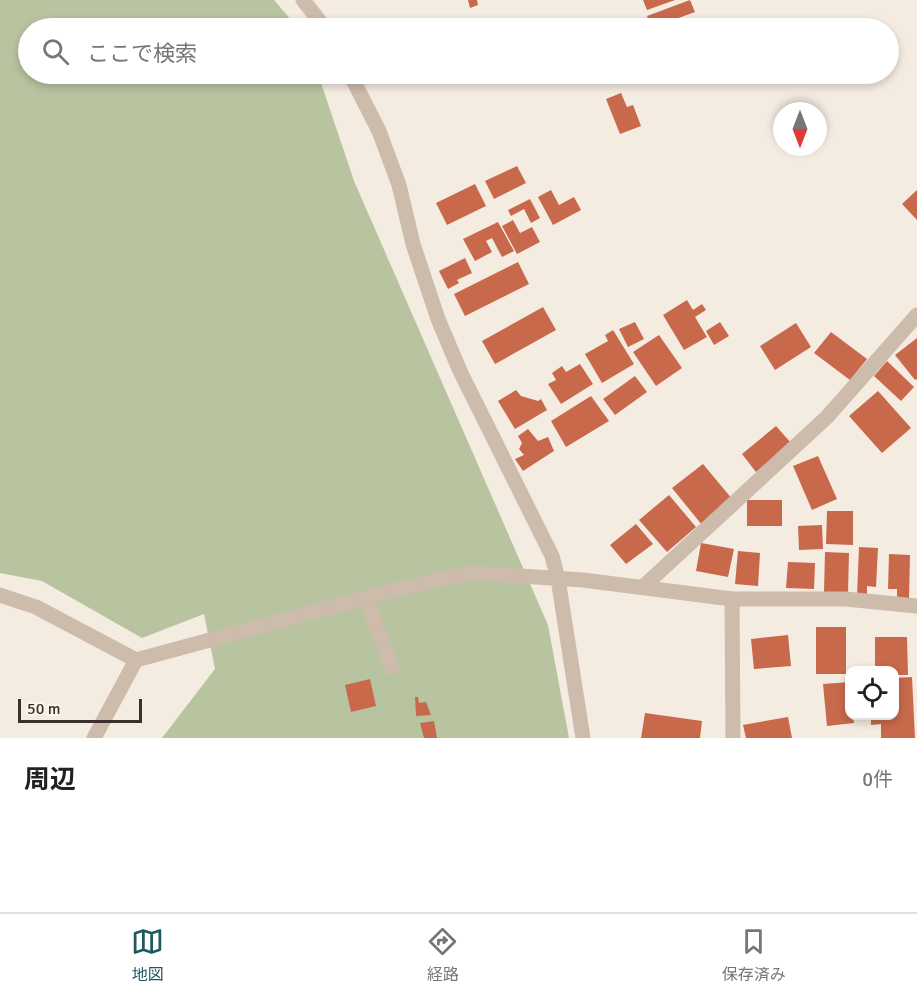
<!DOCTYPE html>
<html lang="ja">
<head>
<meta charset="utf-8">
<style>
	:root { --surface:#fff; --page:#f6f6f6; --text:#222; --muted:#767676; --line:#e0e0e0; --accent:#1f5a5e }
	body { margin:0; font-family:Signika,"Noto Sans JP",sans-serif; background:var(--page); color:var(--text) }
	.controls { position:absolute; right:18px; bottom:18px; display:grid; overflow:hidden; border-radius:12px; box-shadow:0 3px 9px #0003 }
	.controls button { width:54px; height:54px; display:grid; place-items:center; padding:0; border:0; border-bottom:2px solid var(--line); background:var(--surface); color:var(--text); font:30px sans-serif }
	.compass { position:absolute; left:773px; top:102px; width:54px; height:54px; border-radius:50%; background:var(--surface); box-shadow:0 3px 9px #0003; rotate:180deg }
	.scale { position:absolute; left:18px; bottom:15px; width:124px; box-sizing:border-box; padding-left:6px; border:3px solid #3b302b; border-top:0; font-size:16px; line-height:21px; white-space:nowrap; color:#3b302b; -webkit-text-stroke:4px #fbf5ee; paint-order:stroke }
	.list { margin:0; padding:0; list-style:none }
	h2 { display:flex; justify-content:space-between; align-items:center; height:78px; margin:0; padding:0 24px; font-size:26px }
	h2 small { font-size:20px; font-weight:400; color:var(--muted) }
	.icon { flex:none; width:33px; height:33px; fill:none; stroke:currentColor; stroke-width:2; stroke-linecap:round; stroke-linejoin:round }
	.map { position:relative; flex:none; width:917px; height:738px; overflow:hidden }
	.search { position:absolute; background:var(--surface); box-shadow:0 3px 9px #0003; left:18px; right:18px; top:18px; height:66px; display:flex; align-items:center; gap:15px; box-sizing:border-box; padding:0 21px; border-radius:33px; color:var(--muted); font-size:22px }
	.sheet { height:174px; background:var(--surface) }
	nav { display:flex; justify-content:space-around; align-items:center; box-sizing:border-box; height:84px; border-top:2px solid var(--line); background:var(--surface); font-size:16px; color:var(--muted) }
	nav a { display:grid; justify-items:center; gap:3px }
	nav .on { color:var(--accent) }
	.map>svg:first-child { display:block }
</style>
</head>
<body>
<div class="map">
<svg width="917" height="738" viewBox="0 0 917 738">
	<rect width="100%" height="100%" fill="#f4ebe1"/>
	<path fill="#b8c4a0" d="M 0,0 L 274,0 L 298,28 L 28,28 L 28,74 L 318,74 L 354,181 L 548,625 L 569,738 L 162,738 L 215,669 L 204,614 L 142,638 L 42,581 L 0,573 Z"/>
	<path fill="#c8694b" d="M 468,0 L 477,0 L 478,5 L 470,8 Z
		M 643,0 L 675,0 L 647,10 Z
		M 690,0 L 695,12 L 651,28 L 647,16 Z
		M 697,19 L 701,28 L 670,28 Z
		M 621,93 L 627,107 L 633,105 L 641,126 L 620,134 L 606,99 Z
		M 517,166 L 526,183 L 494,199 L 485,181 Z
		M 475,184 L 486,206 L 447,225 L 436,203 Z
		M 551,190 L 559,205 L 574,197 L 581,210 L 553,225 L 538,197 Z
		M 917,190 L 917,220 L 902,204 Z
		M 530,199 L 540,218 L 531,223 L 524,209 L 511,216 L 508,210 Z
		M 513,220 L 520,233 L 532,227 L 540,242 L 517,254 L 502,226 Z
		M 498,222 L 514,251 L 502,257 L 492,238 L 486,241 L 492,252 L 475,261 L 463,239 Z
		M 465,258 L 472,273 L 457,280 L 459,283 L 448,289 L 439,271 Z
		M 518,262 L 529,284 L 465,316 L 454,294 Z
		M 687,300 L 693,310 L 702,304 L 706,310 L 695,317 L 707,337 L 684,350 L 663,315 Z
		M 543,307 L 556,330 L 495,364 L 482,341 Z
		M 635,322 L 644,339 L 628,347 L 619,329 Z
		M 720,322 L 729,336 L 714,345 L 706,331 Z
		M 796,323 L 811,347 L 775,370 L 760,346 Z
		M 613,330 L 634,364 L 602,383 L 585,354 L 608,341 L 605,335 Z
		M 831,332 L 867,359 L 850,380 L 814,353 Z
		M 659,335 L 682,368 L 656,386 L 633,352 Z
		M 917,338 L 917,379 L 915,380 L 895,355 Z
		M 887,361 L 914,387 L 901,401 L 874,376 Z
		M 580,364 L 593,384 L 561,404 L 548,384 L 556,380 L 552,373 L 562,366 L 566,372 Z
		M 635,376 L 647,392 L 615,415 L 603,399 Z
		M 516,390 L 521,396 L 538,401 L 541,399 L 547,410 L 515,429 L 498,401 Z
		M 878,391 L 911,428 L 882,453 L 849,416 Z
		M 591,396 L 609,421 L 566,447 L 551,421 Z
		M 776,426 L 791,443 L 756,472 L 742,454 Z
		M 528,429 L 538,441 L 548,437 L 554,451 L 523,471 L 515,459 L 524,455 L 519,449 L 522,443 L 518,436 Z
		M 818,456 L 837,499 L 812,510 L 793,466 Z
		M 703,464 L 733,500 L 702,525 L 672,488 Z
		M 669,495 L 696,527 L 667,552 L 639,520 Z
		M 747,500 L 782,500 L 782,526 L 747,526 Z
		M 827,511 L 853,511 L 853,545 L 826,544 Z
		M 636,524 L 653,544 L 626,564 L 610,545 Z
		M 822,525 L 823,549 L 799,550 L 798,526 Z
		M 701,543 L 734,549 L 728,577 L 696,571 Z
		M 859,547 L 878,548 L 876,587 L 867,586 L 867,596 L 857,596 Z
		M 738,551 L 760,553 L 758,586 L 735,584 Z
		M 825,552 L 849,553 L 848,593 L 824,592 Z
		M 889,554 L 910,555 L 909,598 L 897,598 L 897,589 L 888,589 Z
		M 788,562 L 815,563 L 814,589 L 786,588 Z
		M 816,627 L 846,627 L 846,674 L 816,674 Z
		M 788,635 L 791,666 L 754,669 L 751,639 Z
		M 875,637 L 907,637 L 908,675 L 894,675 L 894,670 L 875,670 Z
		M 912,677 L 915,738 L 881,738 L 881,724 L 871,725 L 871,716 L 894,716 L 894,678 Z
		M 370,679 L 376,706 L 351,712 L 345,685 Z
		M 850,682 L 850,716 L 853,716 L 854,723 L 827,726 L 823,684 Z
		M 415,697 L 418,697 L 419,703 L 426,702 L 431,715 L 416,716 Z
		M 645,713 L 702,721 L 700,738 L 641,738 Z
		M 788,717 L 792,738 L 746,738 L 743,725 Z
		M 434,721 L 437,738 L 424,738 L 420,723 Z"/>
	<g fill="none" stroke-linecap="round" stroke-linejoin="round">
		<path stroke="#cdbbac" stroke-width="15" d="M 303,0 L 325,28
			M 350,74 L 379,131 L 399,185 L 413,244 L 438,319 L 460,371 L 552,556 L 558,579 L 583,738
			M 644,586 L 827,417 L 917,315
			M 0,595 L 36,607 L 136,660 L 406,587 L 470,573 L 583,580 L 732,599 L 846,599 L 917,606
			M 366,598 L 392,668
			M 732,599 L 733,738
			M 94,738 L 136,660"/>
	</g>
</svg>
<div class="controls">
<button><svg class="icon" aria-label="locate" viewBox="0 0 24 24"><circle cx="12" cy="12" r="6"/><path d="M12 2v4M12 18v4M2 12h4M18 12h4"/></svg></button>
</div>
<svg class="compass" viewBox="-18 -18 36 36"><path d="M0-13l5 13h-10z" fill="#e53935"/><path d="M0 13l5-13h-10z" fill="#767676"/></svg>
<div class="scale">50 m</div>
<div class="search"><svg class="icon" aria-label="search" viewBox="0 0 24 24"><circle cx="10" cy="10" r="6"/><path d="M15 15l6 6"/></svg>ここで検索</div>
</div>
<section class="sheet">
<h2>周辺<small>0件</small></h2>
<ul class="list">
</ul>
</section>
<nav>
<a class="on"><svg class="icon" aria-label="map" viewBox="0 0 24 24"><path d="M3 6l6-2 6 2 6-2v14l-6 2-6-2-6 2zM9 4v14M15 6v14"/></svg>地図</a>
<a><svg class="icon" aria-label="directions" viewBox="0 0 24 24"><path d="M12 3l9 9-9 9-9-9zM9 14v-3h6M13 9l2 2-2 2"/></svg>経路</a>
<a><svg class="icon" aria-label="saved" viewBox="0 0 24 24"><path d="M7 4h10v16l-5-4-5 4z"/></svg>保存済み</a>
</nav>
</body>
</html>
